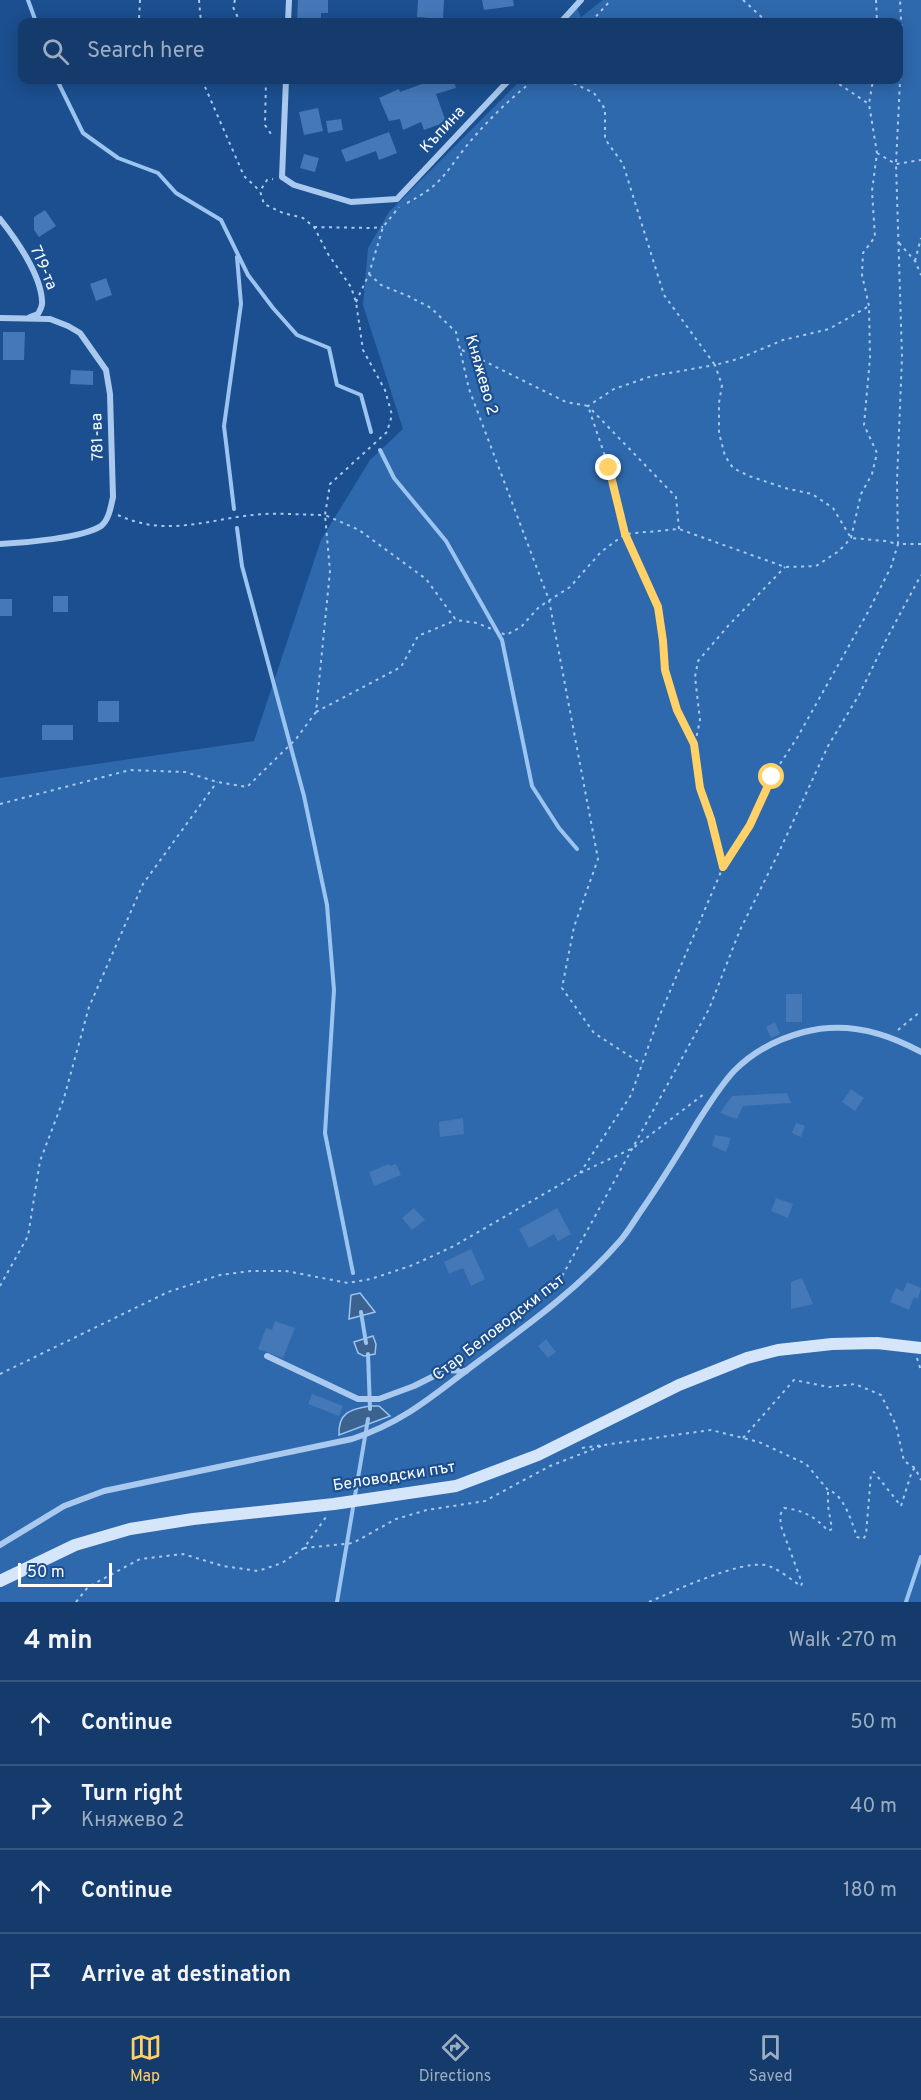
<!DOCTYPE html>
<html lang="en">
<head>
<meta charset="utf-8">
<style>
	:root { --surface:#143b6b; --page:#214673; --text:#f1f3f6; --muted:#9dadc1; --line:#33557e; --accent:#ffd166 }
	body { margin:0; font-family:Overpass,sans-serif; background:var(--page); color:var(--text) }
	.scale { position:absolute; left:18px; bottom:15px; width:94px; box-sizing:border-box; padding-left:6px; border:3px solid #fff; border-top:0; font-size:16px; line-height:21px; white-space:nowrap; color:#fff; -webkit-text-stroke:4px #1b4f8f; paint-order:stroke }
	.stop { position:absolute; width:18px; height:18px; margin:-14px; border:4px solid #ffd166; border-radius:50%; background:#fff }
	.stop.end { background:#ffd166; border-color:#fff; box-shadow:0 2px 6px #0008 }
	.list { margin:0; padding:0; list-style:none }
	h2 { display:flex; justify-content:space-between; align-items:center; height:78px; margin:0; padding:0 24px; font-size:26px }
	h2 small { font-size:20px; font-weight:400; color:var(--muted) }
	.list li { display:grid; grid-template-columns:39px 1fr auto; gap:18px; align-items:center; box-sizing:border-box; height:84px; padding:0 24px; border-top:2px solid var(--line) }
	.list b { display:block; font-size:22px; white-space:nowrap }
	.list p { margin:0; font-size:20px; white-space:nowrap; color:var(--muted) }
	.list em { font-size:20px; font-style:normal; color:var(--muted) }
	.icon { flex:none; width:33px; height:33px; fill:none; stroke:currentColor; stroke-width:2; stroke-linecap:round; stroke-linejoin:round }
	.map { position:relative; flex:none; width:921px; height:1602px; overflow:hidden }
	.search { position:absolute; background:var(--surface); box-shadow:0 3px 15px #0003; left:18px; right:18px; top:18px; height:66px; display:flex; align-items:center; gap:15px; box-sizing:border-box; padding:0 21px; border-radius:12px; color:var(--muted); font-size:22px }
	.sheet { height:414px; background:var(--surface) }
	nav { display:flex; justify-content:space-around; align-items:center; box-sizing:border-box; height:84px; border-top:2px solid var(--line); background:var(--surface); font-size:16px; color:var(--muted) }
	nav a { display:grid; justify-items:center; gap:3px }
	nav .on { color:var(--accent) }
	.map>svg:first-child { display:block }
</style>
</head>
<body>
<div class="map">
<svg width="921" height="1602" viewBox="0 0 921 1602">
	<rect width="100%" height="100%" fill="#1b4f8f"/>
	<path fill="#2e69ad" d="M 603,0 L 921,0 L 921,1602 L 0,1602 L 0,778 L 254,741 L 321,540 L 370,460 L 403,429 L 363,305 L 368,248 L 389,212 L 521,80 L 898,80 L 898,22 L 561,22 L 576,5 L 581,17 Z"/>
	<path fill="#3c6290" stroke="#9cc4f0" stroke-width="1.5" d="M 360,1293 L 375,1312 L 349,1319 L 351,1295 Z
		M 373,1336 L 376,1344 L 375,1354 L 364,1356 L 358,1353 L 354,1342 Z
		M 370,1406 L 379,1406 L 390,1416 L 339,1435 C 338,1413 350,1409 370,1406 Z"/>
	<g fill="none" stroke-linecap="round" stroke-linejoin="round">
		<path stroke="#9cc4f0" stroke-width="4" d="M 28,0 L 36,22
			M 57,80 L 83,133 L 118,158 L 158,173 L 176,193 L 221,220 L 248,275 L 273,308 L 297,335 L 329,348 L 337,385 L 361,395 L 371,432
			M 380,450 L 394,478 L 446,541 L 502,640 L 532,786 L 559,828 L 577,849
			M 234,509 L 224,426 L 241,304 L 237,257
			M 237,528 L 242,566 L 304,796 L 327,905 L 334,990 L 325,1133 L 353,1273
			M 361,1312 L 366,1343
			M 368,1354 L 370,1409
			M 337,1602 L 368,1419
			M 906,1602 L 921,1557"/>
	</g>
	<path fill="#4478b7" d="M 298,0 L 328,0 L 328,13 L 321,13 L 321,22 L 297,22 Z
		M 418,0 L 444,0 L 443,19 L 417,17 Z
		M 482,0 L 513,0 L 514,6 L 484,10 Z
		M 433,80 L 453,80 L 456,88 L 436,94 L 446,122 L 424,130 L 421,122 L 403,130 L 400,119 L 389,121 L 379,98 L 399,89 L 400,92 Z
		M 318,108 L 323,131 L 304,135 L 299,112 Z
		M 341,119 L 343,130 L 328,133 L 326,121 Z
		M 389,132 L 397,153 L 379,160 L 376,151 L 346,162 L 341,150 Z
		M 304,154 L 319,158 L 315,172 L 300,168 Z
		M 45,210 L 56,226 L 39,237 L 34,230 L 34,217 Z
		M 106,278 L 112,295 L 96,301 L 90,284 Z
		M 3,332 L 25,332 L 24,360 L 3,360 Z
		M 71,370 L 93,371 L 93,385 L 70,384 Z
		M 53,596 L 68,596 L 68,612 L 53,612 Z
		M 0,599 L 12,599 L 12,616 L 0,616 Z
		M 98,701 L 119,701 L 119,722 L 98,722 Z
		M 42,725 L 73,725 L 73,740 L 42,740 Z
		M 786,994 L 802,994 L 802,1022 L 786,1022 Z
		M 775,1022 L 780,1034 L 771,1038 L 766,1027 Z
		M 851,1089 L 864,1098 L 855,1111 L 842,1102 Z
		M 787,1093 L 791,1103 L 743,1106 L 737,1119 L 720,1113 L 732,1096 Z
		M 463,1118 L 464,1134 L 440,1137 L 439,1122 Z
		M 796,1123 L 805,1126 L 801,1137 L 792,1133 Z
		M 715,1135 L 731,1138 L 726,1152 L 712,1146 Z
		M 389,1164 L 390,1166 L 396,1164 L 401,1175 L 374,1186 L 369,1172 Z
		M 776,1198 L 793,1204 L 788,1218 L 771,1211 Z
		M 414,1208 L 425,1220 L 412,1230 L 402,1218 Z
		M 557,1208 L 571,1234 L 558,1241 L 554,1234 L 529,1248 L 519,1229 Z
		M 471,1249 L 485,1279 L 471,1286 L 463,1268 L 449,1274 L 444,1262 Z
		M 802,1278 L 813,1304 L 791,1309 L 791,1282 Z
		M 907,1282 L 921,1288 L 918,1299 L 914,1297 L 909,1310 L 890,1302 L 896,1288 L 903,1292 Z
		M 275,1321 L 295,1328 L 283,1358 L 258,1349 L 266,1328 L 272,1330 Z
		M 546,1339 L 556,1352 L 548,1358 L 538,1346 Z
		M 312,1394 L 343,1406 L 339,1416 L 308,1404 Z"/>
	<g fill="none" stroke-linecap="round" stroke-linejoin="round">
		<path stroke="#a9c9ee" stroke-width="2" stroke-dasharray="3 4.5" stroke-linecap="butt" d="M 140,0 L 139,19 L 141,22
			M 199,0 L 201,22
			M 235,0 L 233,7 L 240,22
			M 743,0 L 767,22
			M 876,0 L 877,22
			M 591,22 L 611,0
			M 202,80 L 244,176 L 259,190
			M 266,80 L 265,125 L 273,137
			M 567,80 L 594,93 L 605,109 L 605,139 L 623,164 L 664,295 L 715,365 L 738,359 L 783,340 L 829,329 L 869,306
			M 833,80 L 869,104
			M 877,153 L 896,164 L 921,160
			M 407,203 C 439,186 443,177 464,149 C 485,123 508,100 534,80
			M 314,227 L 369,228 L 383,227
			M 899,243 L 915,261 L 921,275
			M 915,261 L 921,238
			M 369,274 L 381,285 L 408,296 L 431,308 L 456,332 L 469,389 L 549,600 L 598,859 L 574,927 L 562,988 L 594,1033 L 642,1064
			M 356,302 L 369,274 L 383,227 L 399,207
			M 462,350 L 566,402 L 588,406 L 609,468 L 625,534 L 658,607 L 663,641 L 665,670 L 677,710 L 695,744
			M 118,515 C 169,539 213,517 264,514 C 284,513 305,515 325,515 L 330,484 L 387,432 L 392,415 L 385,390 L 363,350 L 356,302 L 351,287 L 328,254 L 314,227 L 303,218 L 283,213 L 264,204 L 260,191 L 267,180 L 273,179
			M 679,529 L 676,497 L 588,406 L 614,389 L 652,376 L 715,365 L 722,385 L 719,403 L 719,433 L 725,456 L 733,468 L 749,476 L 785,488 L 812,494 L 833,508 L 851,538 L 885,541 L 898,544 L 897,481 L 902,357 L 896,164 L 902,40 L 900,0
			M 316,712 L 401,667 L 418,636 L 456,620
			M 0,804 L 130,770 L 185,772 L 217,782 L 247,787 L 296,739 L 316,712 L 330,571 L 325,515 L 359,530 L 426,579 L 456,620 L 477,623 L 506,635 L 521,627 L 539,607 L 570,587 L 601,552 L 625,534 L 679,529 L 785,567 L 816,566 L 839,551 L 851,538 L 861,494 L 872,474 L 877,453 L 864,425 L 870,358 L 869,306 L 862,275 L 863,253 L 875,237 L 872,191 L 877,153 L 869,104 L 873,80
			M 723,867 L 711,819 L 700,788 L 695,744 L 700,720 L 695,677 L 698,661 L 728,626 L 785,567
			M 898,1030 L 921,1011
			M 580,1173 L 631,1095 L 659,1017 L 723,867 L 750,825 L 772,776 L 797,738 L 868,612 L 891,567 L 898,544 L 921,544
			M 0,1286 L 28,1236 L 40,1161 L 64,1098 L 89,1007 L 143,884 L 217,782
			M 555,1289 L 709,1009 L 740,930 L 779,852 L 828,746 L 859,695 L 887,638 L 921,575
			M 917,1358 L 921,1371
			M 0,1374 L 168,1292 L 220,1275 L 251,1271 L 286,1271 L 348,1283 L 371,1279 L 413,1265 L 454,1246 L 580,1173 L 633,1148 L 704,1094
			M 743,1438 L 794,1380 L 829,1387 L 855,1384 L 881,1395 L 896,1425 L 904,1461 L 915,1468 L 921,1480
			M 582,1448 L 711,1430 L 759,1442 L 806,1464 L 828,1490 C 844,1494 852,1523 857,1537 L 863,1539 L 866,1535 L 871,1474 L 874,1472 L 901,1506 L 912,1471 L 915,1468
			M 304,1548 L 353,1543 L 396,1519 L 427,1510 L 485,1501 L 550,1466 L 604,1445
			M 76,1602 L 88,1587 L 140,1559 L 183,1554 L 223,1566 L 258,1571 L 282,1563 L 304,1548 L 326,1517
			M 649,1602 C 674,1591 738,1561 765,1565 C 778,1568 790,1579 801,1586 L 802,1583 L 781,1526 L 780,1515 L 784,1508 C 803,1510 816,1517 828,1531 L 832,1529 L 828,1506 L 828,1490"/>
		<path stroke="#a9c9ee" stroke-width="6" d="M 288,22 L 289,0
			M 561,22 L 581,0
			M 286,80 L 282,177 L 294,185 L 351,202 L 397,199 L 509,80
			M 0,219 C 16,239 41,275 42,301 C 43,306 40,310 38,314 L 30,317
			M 0,318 L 50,319 L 68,326 L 80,333 L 106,370 L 110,394 L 113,497 C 111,506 109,520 101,526 C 83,538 23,543 0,544
			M 267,1356 L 358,1399 L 379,1399 L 414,1386 L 446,1370 L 466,1371
			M 0,1545 L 64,1506 L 104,1491 L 352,1439 C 405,1422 436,1393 479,1361 C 529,1324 579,1288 620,1241 C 628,1232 634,1221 641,1211 C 661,1182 679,1153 697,1123 C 708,1106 720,1086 734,1071 C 753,1052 777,1039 804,1032 C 845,1021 885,1032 921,1052"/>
		<path stroke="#d6e6fa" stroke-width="12" d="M 0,1581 L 75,1545 L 130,1529 L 193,1519 L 334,1504 L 456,1486 L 538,1455 L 679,1385 L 747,1358 L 778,1350 L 832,1344 L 877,1343 L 921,1348"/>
	</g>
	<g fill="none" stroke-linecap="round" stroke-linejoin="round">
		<path stroke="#ffd166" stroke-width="8" d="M 609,468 L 625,534 L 658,607 L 663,641 L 665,670 L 677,710 L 694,744 L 700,788 L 711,819 L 723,867 L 750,825 L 772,777"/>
	</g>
	<g text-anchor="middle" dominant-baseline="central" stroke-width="4.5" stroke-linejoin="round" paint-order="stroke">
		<g font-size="16" fill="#fff" stroke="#1b4f8f">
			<text transform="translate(443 130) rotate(-47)">Къпина</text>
			<text transform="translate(43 268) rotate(67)">719-та</text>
			<text transform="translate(481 375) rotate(74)">Княжево 2</text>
			<text transform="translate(98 437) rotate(-92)">781-ва</text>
			<text transform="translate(499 1328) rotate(-38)">Стар Беловодски път</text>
			<text transform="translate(394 1477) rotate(-9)">Беловодски път</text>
		</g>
	</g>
</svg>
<div class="scale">50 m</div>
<div class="stop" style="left:772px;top:777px"></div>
<div class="stop end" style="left:609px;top:468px"></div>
<div class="search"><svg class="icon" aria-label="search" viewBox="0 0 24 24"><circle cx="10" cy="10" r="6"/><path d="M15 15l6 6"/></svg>Search here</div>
</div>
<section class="sheet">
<h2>4 min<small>Walk · 270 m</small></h2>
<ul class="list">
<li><svg class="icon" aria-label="ahead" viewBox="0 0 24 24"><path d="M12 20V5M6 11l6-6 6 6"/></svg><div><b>Continue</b></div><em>50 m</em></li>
<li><svg class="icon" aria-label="right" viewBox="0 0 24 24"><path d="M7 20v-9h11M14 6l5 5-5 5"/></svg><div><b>Turn right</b><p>Княжево 2</p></div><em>40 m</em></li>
<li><svg class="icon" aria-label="ahead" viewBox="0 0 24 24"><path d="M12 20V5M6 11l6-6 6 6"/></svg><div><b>Continue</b></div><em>180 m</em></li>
<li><svg class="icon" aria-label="arrive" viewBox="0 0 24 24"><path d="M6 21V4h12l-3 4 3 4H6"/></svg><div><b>Arrive at destination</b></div></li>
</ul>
</section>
<nav>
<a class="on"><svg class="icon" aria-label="map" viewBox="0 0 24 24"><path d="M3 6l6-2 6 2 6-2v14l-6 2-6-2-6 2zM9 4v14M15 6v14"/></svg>Map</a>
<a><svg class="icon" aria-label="directions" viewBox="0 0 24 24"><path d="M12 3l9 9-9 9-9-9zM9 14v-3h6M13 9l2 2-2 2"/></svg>Directions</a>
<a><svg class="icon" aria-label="saved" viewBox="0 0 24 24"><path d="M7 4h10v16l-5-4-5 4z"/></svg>Saved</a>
</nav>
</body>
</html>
